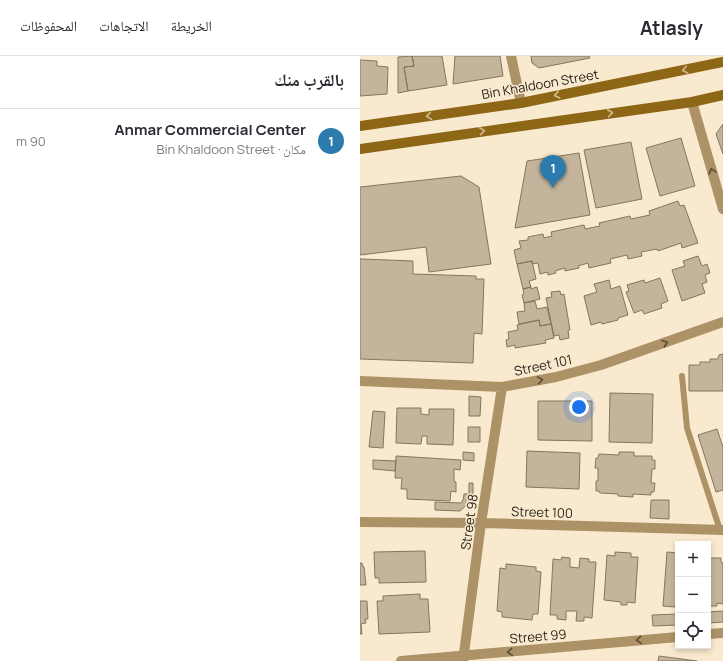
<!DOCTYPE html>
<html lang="ar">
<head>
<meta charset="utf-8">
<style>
	:root { --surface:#fff; --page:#f7f7f7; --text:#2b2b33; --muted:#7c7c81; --line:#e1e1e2; --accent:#2c7bad }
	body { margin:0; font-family:Manrope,"Noto Naskh Arabic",sans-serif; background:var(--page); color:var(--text); direction:rtl }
	.controls { position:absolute; right:12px; bottom:12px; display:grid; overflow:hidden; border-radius:0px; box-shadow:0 2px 6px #0003 }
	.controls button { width:36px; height:36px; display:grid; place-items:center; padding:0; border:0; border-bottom:1px solid var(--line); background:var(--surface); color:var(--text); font:20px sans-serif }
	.you { position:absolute; left:219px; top:351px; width:14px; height:14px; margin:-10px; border:3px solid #fff; border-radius:50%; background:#1a73e8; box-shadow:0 0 0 6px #1a73e833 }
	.badge { display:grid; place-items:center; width:26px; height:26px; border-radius:50%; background:var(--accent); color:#fff; font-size:13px; font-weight:700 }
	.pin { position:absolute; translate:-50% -33px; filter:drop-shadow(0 1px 2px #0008) }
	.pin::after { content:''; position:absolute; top:21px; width:14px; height:12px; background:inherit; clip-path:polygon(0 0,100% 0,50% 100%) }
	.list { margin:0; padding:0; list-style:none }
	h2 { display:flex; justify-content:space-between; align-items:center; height:52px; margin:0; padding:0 16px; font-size:17px }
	h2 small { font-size:13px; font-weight:400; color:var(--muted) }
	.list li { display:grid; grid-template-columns:26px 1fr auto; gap:12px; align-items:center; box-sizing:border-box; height:64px; padding:0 16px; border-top:1px solid var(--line) }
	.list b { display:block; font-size:15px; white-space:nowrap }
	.list p { margin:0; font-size:13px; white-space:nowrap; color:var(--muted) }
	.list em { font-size:13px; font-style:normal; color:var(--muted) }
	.icon { flex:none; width:22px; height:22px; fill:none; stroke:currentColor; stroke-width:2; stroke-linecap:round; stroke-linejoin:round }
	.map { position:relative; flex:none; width:363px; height:605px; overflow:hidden; direction:ltr }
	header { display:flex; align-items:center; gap:24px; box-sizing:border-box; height:56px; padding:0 20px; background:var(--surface); border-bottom:1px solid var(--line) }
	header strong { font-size:19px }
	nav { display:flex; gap:22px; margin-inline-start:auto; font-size:14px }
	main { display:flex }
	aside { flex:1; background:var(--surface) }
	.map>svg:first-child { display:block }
</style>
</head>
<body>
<header>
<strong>Atlasly</strong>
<nav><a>الخريطة</a><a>الاتجاهات</a><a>المحفوظات</a></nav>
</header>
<main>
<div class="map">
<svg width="363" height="605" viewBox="0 0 363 605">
	<rect width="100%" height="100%" fill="#f9e9ce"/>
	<path fill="#c4b49b" stroke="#84765e" d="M 52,0 L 54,10 L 44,11 L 48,35 L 38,37 L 38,1 Z
		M 52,0 L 82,0 L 87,29 L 48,35 L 44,11 L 54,10 Z
		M 95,0 L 140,0 L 143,20 L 93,28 Z
		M 171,0 L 229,0 L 230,2 L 179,12 L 172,7 Z
		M 0,4 L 17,5 L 17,10 L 28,11 L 27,38 L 0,40 Z
		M 363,68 L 363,98 L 356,78 Z
		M 321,82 L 335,130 L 300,140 L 286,92 Z
		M 271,86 L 282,143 L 236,152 L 224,94 Z
		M 219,97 L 230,159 L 155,172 L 167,105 Z
		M 101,120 L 119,131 L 131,208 L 69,216 L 66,191 L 0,199 L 0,131 Z
		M 318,145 L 320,150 L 324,149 L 338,187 L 322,192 L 321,187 L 298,195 L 297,193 L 281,196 L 282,200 L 268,203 L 267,199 L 250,203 L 251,207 L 229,212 L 228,207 L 218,210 L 219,212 L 205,215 L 205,212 L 195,215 L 196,217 L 188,219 L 188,216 L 180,218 L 178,207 L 172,208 L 172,205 L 157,208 L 154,194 L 161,192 L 159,185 L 168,184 L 168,181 L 183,178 L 184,182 L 192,180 L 191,176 L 224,169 L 225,173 L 240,170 L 239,167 L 270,160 L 271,163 L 290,159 L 289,155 Z
		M 338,200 L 342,210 L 347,208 L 350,217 L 345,219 L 347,226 L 342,228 L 345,237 L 322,245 L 312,214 L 325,210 L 323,205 Z
		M 0,202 L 1,203 L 53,205 L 53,218 L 116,220 L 116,223 L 124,223 L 122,278 L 114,277 L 113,307 L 0,303 Z
		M 172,205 L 176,223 L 169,225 L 171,231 L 163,233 L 157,208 Z
		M 300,222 L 308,245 L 301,248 L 302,252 L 284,258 L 282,254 L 274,257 L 266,236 L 269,235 L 267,229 L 284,224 L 285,227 Z
		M 249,224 L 251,233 L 260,230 L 268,259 L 258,262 L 258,264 L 242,268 L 241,266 L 231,269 L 224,240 L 237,236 L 234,228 Z
		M 171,231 L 171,233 L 177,231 L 180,243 L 164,247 L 162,239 L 164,238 L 163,233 Z
		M 200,235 L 201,239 L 204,238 L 210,274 L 208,274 L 209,282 L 200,284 L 199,279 L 194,280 L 186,242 L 192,241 L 191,236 Z
		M 175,245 L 177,253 L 187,251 L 191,268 L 180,270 L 179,264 L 159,268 L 157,256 L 165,255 L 164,247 Z
		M 179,264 L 180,270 L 191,268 L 194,282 L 185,284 L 186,287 L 155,292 L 155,289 L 147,291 L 146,284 L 149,283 L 148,276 L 158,274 L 157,269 Z
		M 363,298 L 363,335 L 329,335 L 329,309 L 340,309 L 340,306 L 350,306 L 350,303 L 358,303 L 359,299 Z
		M 250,337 L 293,338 L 292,387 L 249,386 Z
		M 109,340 L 121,341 L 120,360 L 109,360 Z
		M 178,345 L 232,345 L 232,385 L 178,384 Z
		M 37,352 L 61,352 L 61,358 L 69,359 L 69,353 L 94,353 L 93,389 L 67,388 L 67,380 L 62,380 L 61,388 L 36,387 Z
		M 13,355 L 25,356 L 23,392 L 9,391 Z
		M 108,371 L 120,371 L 120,386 L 108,386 Z
		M 357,373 L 363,391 L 363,434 L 356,436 L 338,379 Z
		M 167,395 L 220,397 L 219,433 L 166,431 Z
		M 103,396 L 114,397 L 114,405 L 103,404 Z
		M 259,396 L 274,396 L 274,400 L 292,400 L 292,404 L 295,404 L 295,413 L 292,413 L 291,427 L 295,427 L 294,436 L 291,436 L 291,439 L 273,438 L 273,441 L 258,440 L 258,438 L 240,437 L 239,435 L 236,435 L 236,425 L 238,425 L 238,412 L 235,412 L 236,402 L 238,402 L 239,398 L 259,399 Z
		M 36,400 L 101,404 L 100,414 L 94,413 L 94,425 L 96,426 L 96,436 L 91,435 L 90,445 L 47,443 L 47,433 L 41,433 L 42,422 L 35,422 Z
		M 13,404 L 36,405 L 35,415 L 13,413 Z
		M 109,427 L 113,427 L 113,443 L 100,455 L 75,454 L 75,446 L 101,447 L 103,444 L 104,438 L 109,438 Z
		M 291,444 L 309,444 L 309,463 L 290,462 Z
		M 65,495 L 66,526 L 19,527 L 19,522 L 15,522 L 14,496 Z
		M 255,496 L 271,497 L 271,501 L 278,501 L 275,547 L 267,546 L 267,549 L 261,549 L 261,546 L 244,544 L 247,499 L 255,500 Z
		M 307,496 L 318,497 L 318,550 L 315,549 L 315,551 L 303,550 Z
		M 202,501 L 210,502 L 210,511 L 219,512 L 220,502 L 229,503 L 229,506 L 236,506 L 232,562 L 224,561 L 224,565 L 216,565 L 217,555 L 206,555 L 206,564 L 197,563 L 197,559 L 190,559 L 193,503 L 201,504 Z
		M 350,502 L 361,502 L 361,506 L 363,507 L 363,548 L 357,547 L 357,550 L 348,550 L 348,530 Z
		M 0,507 L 2,507 L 3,511 L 4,511 L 6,529 L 0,529 Z
		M 146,508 L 176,511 L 176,515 L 181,516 L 178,558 L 173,558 L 172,564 L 142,561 L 142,556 L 137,555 L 140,512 L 146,513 Z
		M 60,538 L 60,543 L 68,543 L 70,576 L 19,578 L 17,545 L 23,545 L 23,540 Z
		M 0,545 L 7,545 L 8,563 L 5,563 L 6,567 L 1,568 L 2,578 L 0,578 Z
		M 363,555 L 363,566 L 348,567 L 348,556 Z
		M 318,558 L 318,569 L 293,570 L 292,559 Z
		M 299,600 L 337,605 L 298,605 Z"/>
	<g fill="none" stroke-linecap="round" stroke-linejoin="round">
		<path stroke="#ac9266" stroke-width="6" d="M 322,320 L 327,372 L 360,474"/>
		<path stroke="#ac9266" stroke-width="10" d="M 151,0 L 161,47
			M 332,46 L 363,153
			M 0,325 L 142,331 L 196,321 L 241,309 L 363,266
			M 0,466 L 121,467 L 363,474
			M 348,578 L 363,577
			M 41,605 L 318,581
			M 103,605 L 121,467 L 142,331"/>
		<path stroke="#8d6716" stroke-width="10" d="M 0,70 L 161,47 L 363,6
			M 0,93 L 332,46 L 363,39"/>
	</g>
	<defs><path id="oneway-chevron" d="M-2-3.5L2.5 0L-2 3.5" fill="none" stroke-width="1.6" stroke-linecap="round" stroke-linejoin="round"/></defs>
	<g stroke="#d3bc8e">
		<use href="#oneway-chevron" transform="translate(325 14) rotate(169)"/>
		<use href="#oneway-chevron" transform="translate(197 39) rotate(169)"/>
		<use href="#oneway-chevron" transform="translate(250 57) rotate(-8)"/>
		<use href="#oneway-chevron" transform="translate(69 60) rotate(172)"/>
		<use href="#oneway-chevron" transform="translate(122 75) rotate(-8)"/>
	</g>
	<g stroke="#5a4c35">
		<use href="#oneway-chevron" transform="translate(352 115) rotate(-106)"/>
		<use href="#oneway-chevron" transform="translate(305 287) rotate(-20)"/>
		<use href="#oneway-chevron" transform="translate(180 324) rotate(-10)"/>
		<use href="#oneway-chevron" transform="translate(279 584) rotate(175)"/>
		<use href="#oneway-chevron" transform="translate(150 596) rotate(175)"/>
	</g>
	<g text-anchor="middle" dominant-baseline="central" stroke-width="3" stroke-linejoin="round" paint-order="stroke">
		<g font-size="13" fill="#231e14" stroke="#f9e9ce">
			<text transform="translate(180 28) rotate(-10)">Bin Khaldoon Street</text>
			<text transform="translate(183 309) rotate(-12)">Street 101</text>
			<text transform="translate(182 456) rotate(2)">Street 100</text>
			<text transform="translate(109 466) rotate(-82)">Street 98</text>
			<text transform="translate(178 580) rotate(-5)">Street 99</text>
		</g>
	</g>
</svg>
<div class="controls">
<button>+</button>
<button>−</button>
<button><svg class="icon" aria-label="locate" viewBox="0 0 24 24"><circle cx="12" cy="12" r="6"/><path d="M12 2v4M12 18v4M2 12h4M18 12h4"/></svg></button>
</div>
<div class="you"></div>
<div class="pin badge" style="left:193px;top:132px">1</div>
</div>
<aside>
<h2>بالقرب منك<small></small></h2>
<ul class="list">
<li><span class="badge">1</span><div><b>Anmar Commercial Center</b><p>مكان · Bin Khaldoon Street</p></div><em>90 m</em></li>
</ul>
</aside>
</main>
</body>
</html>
